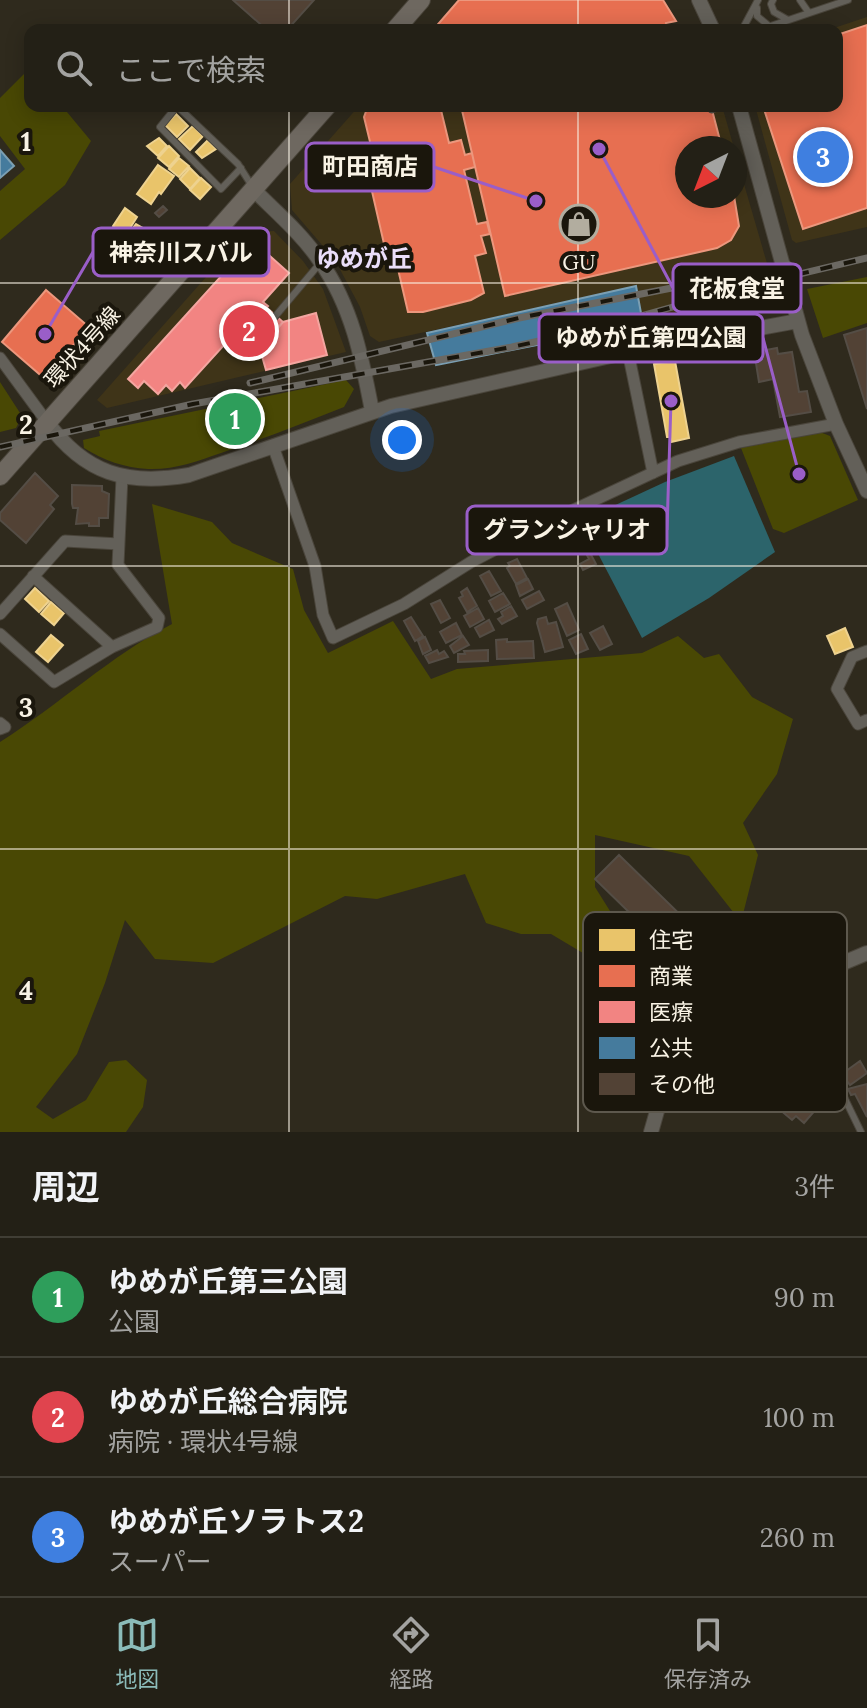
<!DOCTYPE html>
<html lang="ja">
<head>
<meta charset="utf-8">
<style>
	:root { --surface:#232016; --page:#2f2d23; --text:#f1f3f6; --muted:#a3a3a1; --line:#403e35; --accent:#8bbbb9 }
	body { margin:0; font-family:Lora,"Noto Sans JP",serif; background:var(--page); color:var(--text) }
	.compass { position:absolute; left:675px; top:136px; width:72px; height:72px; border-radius:50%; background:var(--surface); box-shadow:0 4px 20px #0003; rotate:222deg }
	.you { position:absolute; left:402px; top:440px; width:28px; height:28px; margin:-20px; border:6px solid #fff; border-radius:50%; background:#1a73e8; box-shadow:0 0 0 12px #1a73e833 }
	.badge { display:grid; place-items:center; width:52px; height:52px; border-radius:50%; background:var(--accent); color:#fff; font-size:26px; font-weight:700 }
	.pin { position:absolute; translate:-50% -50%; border:4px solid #fff; box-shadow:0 2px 8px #0006 }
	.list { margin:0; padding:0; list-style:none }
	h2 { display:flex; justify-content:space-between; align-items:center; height:104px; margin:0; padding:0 32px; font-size:34px }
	h2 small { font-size:26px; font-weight:400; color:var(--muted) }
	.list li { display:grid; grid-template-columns:52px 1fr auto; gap:24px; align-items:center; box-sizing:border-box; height:120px; padding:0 32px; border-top:2px solid var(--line) }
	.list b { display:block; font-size:30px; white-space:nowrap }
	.list p { margin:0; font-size:26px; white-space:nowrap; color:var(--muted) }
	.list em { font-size:26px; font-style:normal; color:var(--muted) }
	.icon { flex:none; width:44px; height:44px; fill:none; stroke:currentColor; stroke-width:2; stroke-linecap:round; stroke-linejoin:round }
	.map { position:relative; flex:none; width:867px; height:1132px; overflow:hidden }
	.search { position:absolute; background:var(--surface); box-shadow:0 4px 20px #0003; left:24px; right:24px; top:24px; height:88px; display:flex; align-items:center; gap:20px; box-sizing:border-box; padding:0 28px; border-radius:16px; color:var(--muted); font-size:30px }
	.sheet { height:464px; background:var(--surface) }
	nav { display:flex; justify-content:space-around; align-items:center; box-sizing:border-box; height:112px; border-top:2px solid var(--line); background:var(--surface); font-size:22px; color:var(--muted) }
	nav a { display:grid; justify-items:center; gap:4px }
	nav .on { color:var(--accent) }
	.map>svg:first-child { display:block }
</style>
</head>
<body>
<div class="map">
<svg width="867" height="1132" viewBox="0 0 867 1132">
	<rect width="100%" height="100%" fill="#2f2a1d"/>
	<path fill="#3f3418" d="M 867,17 L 867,227 L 796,243 L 792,240 L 755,106 L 837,106 L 837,30 L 828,30 Z
		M 359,106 L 722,106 L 734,148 L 687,148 L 687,196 L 735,196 L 735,153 L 775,291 L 643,324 L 636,286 L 379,342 L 370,336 L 360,307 L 335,260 L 292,210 L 290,184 Z
		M 274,231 L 303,261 L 323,289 L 346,352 L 107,408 L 97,400 L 246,232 Z"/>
	<path fill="#494804" d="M 26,72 L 30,76 L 30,106 L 62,106 L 91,141 L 65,185 L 0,240 L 0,191 L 25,169 L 0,136 L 0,98 Z
		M 867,277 L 867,323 L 823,338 L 807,289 Z
		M 346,380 L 354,389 L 344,407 C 304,423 263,439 221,453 C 198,461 174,470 148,469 C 125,468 103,460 84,448 L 83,440 L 100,436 L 99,431 Z
		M 0,382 L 22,416 L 16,428 L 0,432 Z
		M 820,432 L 830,436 L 858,500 L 784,533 L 773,529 L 741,448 Z
		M 152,504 L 212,522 L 232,543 L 293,569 L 304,610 L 328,653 L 393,621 L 431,679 L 457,669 L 642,653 L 678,636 L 704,658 L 719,654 L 752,697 L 793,719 L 777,774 L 743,823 L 758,855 L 741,922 L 689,856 L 595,835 L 595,887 L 615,919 L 607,935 L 609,958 L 598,962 L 551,934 L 521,934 L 486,923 L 465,874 L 377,899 L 345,896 L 213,963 L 155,959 L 125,920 L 105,983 L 77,1054 L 36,1107 L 53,1119 L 86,1100 L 109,1062 L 126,1060 L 147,1080 L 143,1107 L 126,1132 L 0,1132 L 0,742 C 59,705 110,656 172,624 Z"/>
	<path fill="#2c646b" d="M 734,456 L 775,552 L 709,598 L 642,638 L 581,521 L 665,482 Z"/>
	<path fill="#e9c46a" stroke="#eed28f" stroke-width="2" d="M 176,114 L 188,126 L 177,137 L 165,125 Z
		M 193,126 L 203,136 L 190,150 L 179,139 Z
		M 159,138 L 167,146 L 158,156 L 147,146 Z
		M 208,140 L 216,149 L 202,158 L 196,152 Z
		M 169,146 L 179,156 L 169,167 L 158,158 Z
		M 179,158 L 189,166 L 179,177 L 169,169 Z
		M 158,165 L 174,176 L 161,194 L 159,192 L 151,204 L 137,194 Z
		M 190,168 L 200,178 L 190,189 L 180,179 Z
		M 201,178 L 211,187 L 200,199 L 190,190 Z
		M 125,208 L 137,217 L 125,236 L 113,226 Z
		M 136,224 L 150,232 L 138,249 L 125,238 Z
		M 675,361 L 689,438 L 671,442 L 670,437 L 667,437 L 654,364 Z
		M 35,588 L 49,601 L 39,612 L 25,599 Z
		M 51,602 L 64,613 L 54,625 L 41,614 Z
		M 845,628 L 853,647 L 835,654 L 827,636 Z
		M 51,635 L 63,645 L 48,662 L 36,652 Z"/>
	<path fill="#e76f51" stroke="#ec977d" stroke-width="2" d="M 459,0 L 663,0 L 676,21 L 666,23 L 667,30 L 433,30 Z
		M 867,25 L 867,208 L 803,229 L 763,106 L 837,106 L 837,35 Z
		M 368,106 L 440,106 L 449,143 L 461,140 L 465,155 L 472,153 L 475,167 L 464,170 L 477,224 L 487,222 L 490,234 L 481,236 L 486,253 L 475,256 L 484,293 L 471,300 L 423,312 L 408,312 L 398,269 L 390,270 L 363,152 L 372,150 L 364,117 Z
		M 461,106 L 711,106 L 722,148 L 687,148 L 687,196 L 734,196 L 739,226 L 731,240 L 717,248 L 505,296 Z
		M 46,290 L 89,327 L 45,379 L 2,342 Z"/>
	<path fill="#f28482" stroke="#f4a5a0" stroke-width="2" d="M 253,241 L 289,273 L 263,302 L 268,306 L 258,317 L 253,313 L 185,388 L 180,382 L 172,391 L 166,385 L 158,394 L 144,381 L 138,388 L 128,379 Z
		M 266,307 L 283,322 L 278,328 L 261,314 Z
		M 316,313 L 327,355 L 266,370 L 260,349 L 283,322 Z"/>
	<path fill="#457b9d" stroke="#7b9fb3" stroke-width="2" d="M 0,150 L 14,166 L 0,178 Z
		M 636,286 L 643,324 L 436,365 L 427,333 Z"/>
	<path fill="#524235" stroke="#544d45" stroke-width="2" d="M 233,0 L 314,0 L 287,30 L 267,30 Z
		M 163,206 L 167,210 L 159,217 L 155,213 Z
		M 867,328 L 867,409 L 844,335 Z
		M 777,348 L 778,354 L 792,352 L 799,392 L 807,391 L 811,412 L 780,417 L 773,379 L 759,382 L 755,357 L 762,356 L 761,351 Z
		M 35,473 L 58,496 L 50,505 L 54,509 L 26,543 L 0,520 L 0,513 Z
		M 72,485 L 102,486 L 102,491 L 109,494 L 108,518 L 99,518 L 99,526 L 89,526 L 89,523 L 76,524 L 78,508 L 73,508 L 72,504 Z
		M 588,549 L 596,564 L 583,570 L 580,564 L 589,559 L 585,551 Z
		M 517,559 L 527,578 L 516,584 L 507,568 L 510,566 L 508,563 Z
		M 489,571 L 501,591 L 491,596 L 480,576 Z
		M 528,579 L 533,589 L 520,596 L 516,585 Z
		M 467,588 L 477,606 L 467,612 L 459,598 L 463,596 L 461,592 Z
		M 539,591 L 544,600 L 527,609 L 522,600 Z
		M 503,593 L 510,604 L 495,612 L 489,601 Z
		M 440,600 L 450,618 L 441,623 L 431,604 Z
		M 567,603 L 579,630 L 567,636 L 555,609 Z
		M 511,606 L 517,616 L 502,624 L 498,619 L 503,616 L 501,612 Z
		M 478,608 L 484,619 L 470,627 L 464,616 Z
		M 411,617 L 423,636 L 415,641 L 404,621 Z
		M 546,617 L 548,624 L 556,622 L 563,647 L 545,652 L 537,623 L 538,619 Z
		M 489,620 L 494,630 L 480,637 L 475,628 Z
		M 456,623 L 462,635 L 446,643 L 440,632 Z
		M 603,626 L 612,644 L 600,650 L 590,633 Z
		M 581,634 L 588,649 L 576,654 L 569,640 Z
		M 463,636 L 469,645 L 454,653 L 450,646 Z
		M 425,637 L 431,650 L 423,654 L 418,641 Z
		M 507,639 L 507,642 L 533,641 L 534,658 L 497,659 L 496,640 Z
		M 437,650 L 439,654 L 444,651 L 448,657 L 429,663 L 425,656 Z
		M 488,650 L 488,661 L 458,662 L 458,654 L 465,654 L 464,651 Z
		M 619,855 L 701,935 L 688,948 L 684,944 L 673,955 L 595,879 Z
		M 860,1061 L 867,1073 L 850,1085 L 842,1074 Z
		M 867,1084 L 867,1117 L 855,1094 L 851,1095 L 848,1089 Z
		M 787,1089 L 791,1093 L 794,1089 L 800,1095 L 797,1098 L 805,1105 L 809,1101 L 817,1108 L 804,1123 L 796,1116 L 792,1120 L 773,1104 Z"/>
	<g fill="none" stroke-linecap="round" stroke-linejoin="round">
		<defs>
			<path id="service" d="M 773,0 L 771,4 L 774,12 L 788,20
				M 800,0 L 809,13
				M 757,8 L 757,16 L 769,26
				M 742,30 L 758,0
				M 759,30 L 848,0
				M 241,168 L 221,189 L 160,127 L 177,106 L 238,164 L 252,186
				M 246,351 L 321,262
				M 762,997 L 829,1066 L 861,1132"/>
			<path id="pedestrian" d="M 712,108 L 717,106"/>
			<path id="minor" d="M 628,352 L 653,473
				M 0,358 L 47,422
				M 273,446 L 315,566 L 323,615 L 333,638 L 404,604 L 471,562 L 552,520 L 678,461 L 739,442 L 836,424
				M 33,576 L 112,647
				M 0,614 L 65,541 L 119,544
				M 0,634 L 54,682 L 112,647 L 157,627 L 159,618 L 118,565 L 122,477
				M 867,651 L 852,657 L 837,689 L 858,724 L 867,720
				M 0,723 L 5,727 L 0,729"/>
			<path id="tertiary" d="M 699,0 L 713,30
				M 739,106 L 802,335 L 836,424 L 867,491
				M 253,189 C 276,212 302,234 320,261 C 352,306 362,358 372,411
				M 47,422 C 85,474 127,486 189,475 L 391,406 L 628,352 L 798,321
				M 651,1132 C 660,1103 664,1074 685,1052 L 762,997 L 867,953"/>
			<path id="primary" d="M 395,30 L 421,0
				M 0,476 L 327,106"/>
		</defs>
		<use href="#service" stroke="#4a453b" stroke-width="8"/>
		<use href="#pedestrian" stroke="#4a453b" stroke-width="11"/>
		<use href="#minor" stroke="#4a453b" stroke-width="13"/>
		<use href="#tertiary" stroke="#4a453b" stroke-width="16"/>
		<use href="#primary" stroke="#4a453b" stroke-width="20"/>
		<use href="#service" stroke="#636059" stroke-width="6"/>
		<use href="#pedestrian" stroke="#636059" stroke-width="9"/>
		<use href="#minor" stroke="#636059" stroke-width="11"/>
		<use href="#tertiary" stroke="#636059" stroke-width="14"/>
		<use href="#primary" stroke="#6e6860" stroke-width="18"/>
		<defs>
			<path id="rail" d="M 250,383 L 519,318 L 789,265
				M 0,447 L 193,404 L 512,347 L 594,329 L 741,288 L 867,258"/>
		</defs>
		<use href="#rail" stroke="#6b6862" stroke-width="7"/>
		<use href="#rail" stroke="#1a160c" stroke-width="4" stroke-dasharray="12" stroke-linecap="butt"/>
	</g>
	<path fill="none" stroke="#f9f3e5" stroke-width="2" stroke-opacity="0.55" d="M 289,0 L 289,30M 578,0 L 578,30M 289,106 L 289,1132M 578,106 L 578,1132M 0,283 L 867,283M 0,566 L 867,566M 0,849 L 867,849"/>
	<defs>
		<symbol id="shop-ring" viewBox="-11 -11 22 22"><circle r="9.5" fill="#1a160c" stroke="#b2ad9f" stroke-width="1.5"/><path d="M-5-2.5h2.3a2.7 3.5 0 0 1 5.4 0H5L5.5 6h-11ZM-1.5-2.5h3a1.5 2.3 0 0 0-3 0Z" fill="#b2ad9f"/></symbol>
	</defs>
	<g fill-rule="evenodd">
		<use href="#shop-ring" x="557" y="202" width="44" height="44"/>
	</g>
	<g text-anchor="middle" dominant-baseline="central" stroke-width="8" stroke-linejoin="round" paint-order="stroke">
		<g font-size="22" fill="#f9f3e5" stroke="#1a160c">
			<text x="579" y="262">GU</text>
		</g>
		<g font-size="22" fill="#f9f3e5" stroke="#1a160c">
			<text transform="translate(82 347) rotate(-48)">環状4号線</text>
		</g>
		<g font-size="24" font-weight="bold" fill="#eadefa" stroke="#1a160c">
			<text x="364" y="258">ゆめが丘</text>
		</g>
	</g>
	<rect x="583" y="912" width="264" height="200" rx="12" fill="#1a160c" stroke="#5d584d" stroke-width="2"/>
	<rect x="599" y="929" width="36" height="22" fill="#e9c46a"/>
	<rect x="599" y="965" width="36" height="22" fill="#e76f51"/>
	<rect x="599" y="1001" width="36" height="22" fill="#f28482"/>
	<rect x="599" y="1037" width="36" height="22" fill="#457b9d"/>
	<rect x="599" y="1073" width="36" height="22" fill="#524235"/>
	<g font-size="22" fill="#f9f3e5">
		<text x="649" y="948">住宅</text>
		<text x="649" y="984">商業</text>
		<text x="649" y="1020">医療</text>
		<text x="649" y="1056">公共</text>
		<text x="649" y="1092">その他</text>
	</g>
	<g font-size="26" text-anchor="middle" font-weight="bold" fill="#f9f3e5" stroke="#1a160c" stroke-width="8" stroke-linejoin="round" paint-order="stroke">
		<text x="26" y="151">1</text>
		<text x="26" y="434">2</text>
		<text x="26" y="717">3</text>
		<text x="26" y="1000">4</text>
	</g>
	<path fill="none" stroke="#9a5ec8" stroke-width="3" d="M536 201L434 167M45 334L93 252M599 149L673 288M799 474L763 338M671 401L667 530"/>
	<g fill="#9a5ec8" stroke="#1a160c" stroke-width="3">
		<circle cx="536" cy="201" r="8"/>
		<circle cx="45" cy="334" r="8"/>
		<circle cx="599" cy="149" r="8"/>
		<circle cx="799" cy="474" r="8"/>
		<circle cx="671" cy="401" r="8"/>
	</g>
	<g fill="#1a160c" stroke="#9a5ec8" stroke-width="3">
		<rect x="306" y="143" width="128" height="48" rx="8"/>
		<rect x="93" y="228" width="176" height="48" rx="8"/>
		<rect x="673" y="264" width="128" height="48" rx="8"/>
		<rect x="539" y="314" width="224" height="48" rx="8"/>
		<rect x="467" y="506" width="200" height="48" rx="8"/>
	</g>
	<g font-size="24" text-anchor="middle" font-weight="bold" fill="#f9f3e5">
		<text x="370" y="175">町田商店</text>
		<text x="181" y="261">神奈川スバル</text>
		<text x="737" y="297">花板食堂</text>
		<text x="651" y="346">ゆめが丘第四公園</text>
		<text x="567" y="538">グランシャリオ</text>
	</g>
</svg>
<svg class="compass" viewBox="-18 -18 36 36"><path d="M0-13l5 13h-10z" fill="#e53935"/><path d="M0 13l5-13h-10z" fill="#a3a3a1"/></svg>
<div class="you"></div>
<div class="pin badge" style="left:235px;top:419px;background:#2e9e5b">1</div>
<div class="pin badge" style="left:249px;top:331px;background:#e0444e">2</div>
<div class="pin badge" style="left:823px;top:157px;background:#3f7fe0">3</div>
<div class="search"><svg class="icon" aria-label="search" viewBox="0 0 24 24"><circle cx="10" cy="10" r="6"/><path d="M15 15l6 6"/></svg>ここで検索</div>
</div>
<section class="sheet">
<h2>周辺<small>3件</small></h2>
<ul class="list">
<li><span class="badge" style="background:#2e9e5b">1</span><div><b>ゆめが丘第三公園</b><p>公園</p></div><em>90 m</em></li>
<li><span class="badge" style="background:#e0444e">2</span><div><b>ゆめが丘総合病院</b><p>病院 · 環状4号線</p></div><em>100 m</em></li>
<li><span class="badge" style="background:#3f7fe0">3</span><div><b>ゆめが丘ソラトス2</b><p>スーパー</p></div><em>260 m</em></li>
</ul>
</section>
<nav>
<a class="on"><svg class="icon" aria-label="map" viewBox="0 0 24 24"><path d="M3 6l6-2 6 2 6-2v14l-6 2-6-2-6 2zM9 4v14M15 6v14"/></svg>地図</a>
<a><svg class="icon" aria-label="directions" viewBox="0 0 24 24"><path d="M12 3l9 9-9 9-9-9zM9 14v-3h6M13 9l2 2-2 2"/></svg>経路</a>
<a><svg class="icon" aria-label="saved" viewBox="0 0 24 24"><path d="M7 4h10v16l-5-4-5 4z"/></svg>保存済み</a>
</nav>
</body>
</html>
